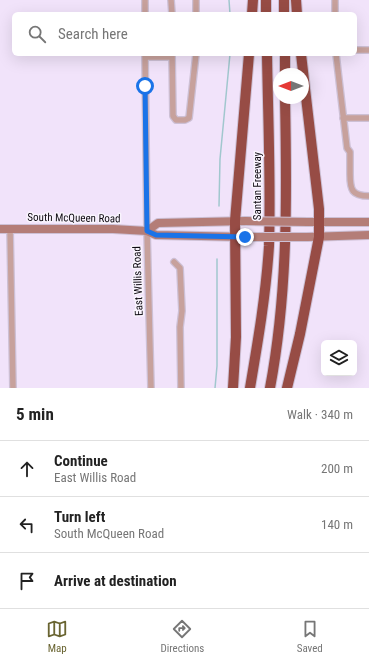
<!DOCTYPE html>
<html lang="en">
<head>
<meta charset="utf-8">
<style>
	:root { --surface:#fff; --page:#f2f2f2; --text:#222; --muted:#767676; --line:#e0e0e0; --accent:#696431 }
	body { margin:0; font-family:"Roboto Condensed",sans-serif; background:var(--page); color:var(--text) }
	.controls { position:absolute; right:12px; bottom:12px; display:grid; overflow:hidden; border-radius:6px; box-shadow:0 4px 16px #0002 }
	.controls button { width:36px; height:36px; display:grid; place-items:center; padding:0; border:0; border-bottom:1px solid var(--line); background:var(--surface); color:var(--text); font:20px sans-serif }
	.compass { position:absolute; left:273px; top:68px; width:36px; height:36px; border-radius:50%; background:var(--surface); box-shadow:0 4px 16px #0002; rotate:270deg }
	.stop { position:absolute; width:12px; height:12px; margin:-9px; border:3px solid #1a73e8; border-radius:50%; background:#fff }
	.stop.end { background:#1a73e8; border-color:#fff; box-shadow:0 1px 4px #0008 }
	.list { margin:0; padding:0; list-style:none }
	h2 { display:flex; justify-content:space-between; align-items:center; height:52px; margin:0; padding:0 16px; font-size:17px }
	h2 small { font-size:13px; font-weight:400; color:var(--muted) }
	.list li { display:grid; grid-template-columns:26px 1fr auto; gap:12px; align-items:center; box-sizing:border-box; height:56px; padding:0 16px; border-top:1px solid var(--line) }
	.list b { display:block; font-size:15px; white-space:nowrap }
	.list p { margin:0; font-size:13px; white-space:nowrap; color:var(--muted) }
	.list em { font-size:13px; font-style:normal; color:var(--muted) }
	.icon { flex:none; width:22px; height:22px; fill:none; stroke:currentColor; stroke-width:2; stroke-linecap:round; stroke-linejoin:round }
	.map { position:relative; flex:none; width:369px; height:388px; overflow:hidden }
	.search { position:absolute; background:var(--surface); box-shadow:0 4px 16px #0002; left:12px; right:12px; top:12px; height:44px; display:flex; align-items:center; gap:10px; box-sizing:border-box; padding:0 14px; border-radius:6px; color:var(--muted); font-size:15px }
	.sheet { height:220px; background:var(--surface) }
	nav { display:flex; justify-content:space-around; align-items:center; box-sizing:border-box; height:56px; border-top:1px solid var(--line); background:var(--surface); font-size:11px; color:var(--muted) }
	nav a { display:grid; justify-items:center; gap:2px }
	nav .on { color:var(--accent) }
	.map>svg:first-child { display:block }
</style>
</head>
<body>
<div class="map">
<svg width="369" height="388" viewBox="0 0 369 388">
	<rect width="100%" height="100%" fill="#f1e3fa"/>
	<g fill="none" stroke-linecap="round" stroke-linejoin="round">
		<path stroke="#a1c7ce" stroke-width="1.5" d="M 229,0 L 230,14
			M 219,206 L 220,159 L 230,54
			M 215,388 L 217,366 L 217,259"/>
		<defs>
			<path id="street" d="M 145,0 L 145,14
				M 171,0 L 172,14
				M 196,0 L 196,14
				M 335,0 L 335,14
				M 355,50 L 369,50
				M 145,54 L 147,231 L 151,388
				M 172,54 L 173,116 L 176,120 L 185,120 L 189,118 L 196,54
				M 336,54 L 347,148 L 350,152 C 350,159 350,167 350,174 C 350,190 352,196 369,196
				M 145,57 L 172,57
				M 343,118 L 369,118
				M 10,228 L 13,388
				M 174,262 L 180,268 L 182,311 L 180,327 L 181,388"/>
			<path id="secondary" d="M 308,222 L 369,222
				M 0,229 L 113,229 L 147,231 L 156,235 L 245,237
				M 147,231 L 158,223 L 246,221
				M 307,237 L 369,235"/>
			<path id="highway" d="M 266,0 L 266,14
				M 284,0 L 284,14
				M 296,0 L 297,14
				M 252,14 L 253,0
				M 285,54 L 285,74
				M 233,388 L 236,337 L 235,221 L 249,54
				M 250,388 C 258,341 266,294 269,246 C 271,182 268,118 267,54
				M 270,388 C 288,292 287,195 285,98
				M 287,388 L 300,334 L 319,237 L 319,209 L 301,54"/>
		</defs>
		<use href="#street" stroke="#cdc0d5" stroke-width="8"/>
		<use href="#secondary" stroke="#cdc0d5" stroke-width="10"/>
		<use href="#highway" stroke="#cdc0d5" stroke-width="12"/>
		<use href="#street" stroke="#c7a19c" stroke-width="5.5"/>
		<use href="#secondary" stroke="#b47d77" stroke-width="8"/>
		<use href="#highway" stroke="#974c45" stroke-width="10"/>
		<defs>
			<path id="secondary-bridge" d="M 246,221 L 308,222
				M 245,237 L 307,237"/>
		</defs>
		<use href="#secondary-bridge" stroke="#cdc0d5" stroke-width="10" stroke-linecap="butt"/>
		<use href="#secondary-bridge" stroke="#b47d77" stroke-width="8"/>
	</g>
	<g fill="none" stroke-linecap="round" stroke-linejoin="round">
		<path stroke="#1a73e8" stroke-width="5" d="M 145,86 L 147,231 L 156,235 L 245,237"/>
	</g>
	<g text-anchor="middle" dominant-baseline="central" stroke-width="3" stroke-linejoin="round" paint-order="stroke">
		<g font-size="11" fill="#0e0a11" stroke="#f9f4fd">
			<text transform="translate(257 186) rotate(-90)">Santan Freeway</text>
			<text transform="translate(74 218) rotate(1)">South McQueen Road</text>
			<text transform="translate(138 281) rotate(-92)">East Willis Road</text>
		</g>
	</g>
</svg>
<div class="controls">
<button><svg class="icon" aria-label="layers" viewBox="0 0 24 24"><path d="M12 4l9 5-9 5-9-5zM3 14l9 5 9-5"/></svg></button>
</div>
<svg class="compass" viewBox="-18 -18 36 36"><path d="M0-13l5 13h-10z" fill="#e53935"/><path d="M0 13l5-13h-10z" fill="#767676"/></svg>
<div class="stop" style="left:145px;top:86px"></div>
<div class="stop end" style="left:245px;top:237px"></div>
<div class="search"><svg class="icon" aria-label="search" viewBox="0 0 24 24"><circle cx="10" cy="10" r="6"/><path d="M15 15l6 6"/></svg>Search here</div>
</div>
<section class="sheet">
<h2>5 min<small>Walk · 340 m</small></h2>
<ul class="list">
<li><svg class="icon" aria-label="ahead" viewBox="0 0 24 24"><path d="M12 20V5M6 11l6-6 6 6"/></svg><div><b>Continue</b><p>East Willis Road</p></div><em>200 m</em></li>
<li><svg class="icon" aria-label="left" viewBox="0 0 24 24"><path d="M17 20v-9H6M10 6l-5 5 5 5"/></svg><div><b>Turn left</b><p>South McQueen Road</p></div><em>140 m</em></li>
<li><svg class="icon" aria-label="arrive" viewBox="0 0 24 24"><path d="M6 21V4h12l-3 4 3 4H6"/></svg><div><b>Arrive at destination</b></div></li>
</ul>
</section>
<nav>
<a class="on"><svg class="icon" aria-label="map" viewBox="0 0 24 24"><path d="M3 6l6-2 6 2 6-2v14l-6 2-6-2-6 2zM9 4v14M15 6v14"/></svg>Map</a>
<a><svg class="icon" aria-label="directions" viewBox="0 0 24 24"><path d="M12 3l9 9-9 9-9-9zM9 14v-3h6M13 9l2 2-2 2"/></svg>Directions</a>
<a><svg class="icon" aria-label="saved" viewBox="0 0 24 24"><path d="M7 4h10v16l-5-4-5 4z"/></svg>Saved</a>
</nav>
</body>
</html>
